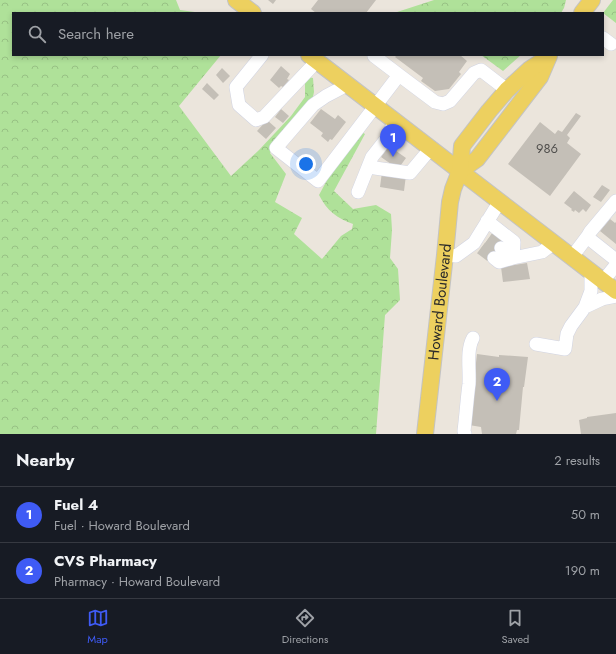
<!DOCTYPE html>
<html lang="en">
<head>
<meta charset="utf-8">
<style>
	:root { --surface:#171b24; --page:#20242c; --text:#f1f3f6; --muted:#9ea1a6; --line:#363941; --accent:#3f5bf5 }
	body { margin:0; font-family:Jost,sans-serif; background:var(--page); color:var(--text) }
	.you { position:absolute; left:306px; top:164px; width:14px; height:14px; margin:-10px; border:3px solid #fff; border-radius:50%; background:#1a73e8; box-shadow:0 0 0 6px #1a73e833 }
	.badge { display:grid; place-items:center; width:26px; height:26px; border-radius:50%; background:var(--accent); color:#fff; font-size:13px; font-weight:700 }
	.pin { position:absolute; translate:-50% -33px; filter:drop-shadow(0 1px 2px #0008) }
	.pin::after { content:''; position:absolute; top:21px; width:14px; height:12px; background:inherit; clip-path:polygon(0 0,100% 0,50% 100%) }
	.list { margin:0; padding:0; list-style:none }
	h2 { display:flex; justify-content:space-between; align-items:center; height:52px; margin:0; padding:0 16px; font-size:17px }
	h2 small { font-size:13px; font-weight:400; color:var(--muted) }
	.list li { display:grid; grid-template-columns:26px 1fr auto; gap:12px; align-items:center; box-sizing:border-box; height:56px; padding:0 16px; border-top:1px solid var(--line) }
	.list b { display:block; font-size:15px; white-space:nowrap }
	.list p { margin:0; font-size:13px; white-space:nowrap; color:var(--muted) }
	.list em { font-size:13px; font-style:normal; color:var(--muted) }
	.icon { flex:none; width:22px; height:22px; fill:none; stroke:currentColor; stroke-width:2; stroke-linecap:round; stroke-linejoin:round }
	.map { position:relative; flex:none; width:616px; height:434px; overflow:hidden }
	.search { position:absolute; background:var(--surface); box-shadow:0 2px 6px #0003; left:12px; right:12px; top:12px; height:44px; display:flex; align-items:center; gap:10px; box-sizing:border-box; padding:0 14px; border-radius:0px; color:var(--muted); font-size:15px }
	.sheet { height:164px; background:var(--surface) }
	nav { display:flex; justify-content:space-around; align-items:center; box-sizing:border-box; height:56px; border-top:1px solid var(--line); background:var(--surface); font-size:11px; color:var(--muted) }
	nav a { display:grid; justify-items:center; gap:2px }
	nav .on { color:var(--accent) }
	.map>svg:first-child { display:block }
</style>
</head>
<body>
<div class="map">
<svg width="616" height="434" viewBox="0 0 616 434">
	<defs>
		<pattern id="forest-crowns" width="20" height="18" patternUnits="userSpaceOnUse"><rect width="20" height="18" fill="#afe199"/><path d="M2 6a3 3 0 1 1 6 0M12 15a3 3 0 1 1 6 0" fill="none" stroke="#97c184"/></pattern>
	</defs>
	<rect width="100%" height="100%" fill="#ebe5dc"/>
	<path fill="url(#forest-crowns)" d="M 0,0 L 176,0 L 180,10 L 202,13 L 13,13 L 13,55 L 221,55 L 179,106 L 231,176 L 259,150 L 291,116 L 305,97 L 305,80 L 308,77 L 313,78 L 314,92 L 312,101 L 270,153 L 286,174 L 275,202 L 302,218 L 294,234 L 322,259 L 341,236 L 352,229 L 353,224 C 337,218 327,211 319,195 L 338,160 L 360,131 L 365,134 L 334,191 L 353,209 L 376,205 L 391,214 L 392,230 L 390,258 L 398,269 L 400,300 L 385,315 L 376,434 L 0,434 Z
		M 434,0 L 566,0 L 564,8 L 561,13 L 394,13 Z
		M 613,0 L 616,0 L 616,23 L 603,13 Z
		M 481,55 L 521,55 L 503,71 Z"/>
	<path fill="#c4bfb7" d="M 268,0 L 276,0 L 273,4 Z
		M 318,0 L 376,0 L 366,13 L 316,13 L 311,9 Z
		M 397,55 L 460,55 L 467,61 L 459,72 L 461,74 L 449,89 L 435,91 L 421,81 L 423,78 L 395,57 Z
		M 281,66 L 290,74 L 287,79 L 289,80 L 283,87 L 281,86 L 279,88 L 270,80 Z
		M 222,68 L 230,76 L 223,83 L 216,75 Z
		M 207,83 L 219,95 L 214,100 L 202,89 Z
		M 281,109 L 289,116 L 283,123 L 275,117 Z
		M 321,109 L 335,119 L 338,115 L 346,122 L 332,140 L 330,139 L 328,142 L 321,136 L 323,133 L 310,123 Z
		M 576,113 L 581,116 L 567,135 L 570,138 L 567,143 L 581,154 L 550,196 L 508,164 L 540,122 L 555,134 L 558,130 L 562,132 Z
		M 267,120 L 276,128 L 266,139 L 257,131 Z
		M 389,146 L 406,158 L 398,169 L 381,157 Z
		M 382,172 L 406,175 L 404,191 L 380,187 Z
		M 602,185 L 610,190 L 601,202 L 593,197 Z
		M 574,191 L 591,205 L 586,212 L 583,209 L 579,213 L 575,210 L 574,212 L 571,210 L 572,209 L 564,203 Z
		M 610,219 L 615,223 L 616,222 L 616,244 L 600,231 Z
		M 495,230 L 508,240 L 493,259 L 480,250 Z
		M 527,263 L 530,279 L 503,282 L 501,267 Z
		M 477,354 L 499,357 L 499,355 L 528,357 L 524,387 L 523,387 L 519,430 L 517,430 L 516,434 L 482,434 L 481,427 L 469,425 Z
		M 616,413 L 616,434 L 581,434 L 579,420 L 587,418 L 587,417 Z"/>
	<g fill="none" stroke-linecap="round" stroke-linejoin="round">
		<path stroke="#c4c0b8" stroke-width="13" stroke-dasharray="13 6" stroke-linecap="butt" d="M 488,239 L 501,248
			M 481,248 L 494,258"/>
		<defs>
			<path id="minor" d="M 603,38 L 611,44
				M 262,55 L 236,87 L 239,105 L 256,120 L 264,117 L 317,61
				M 399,75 L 435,102 L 443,104 L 450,101 L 474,73 L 481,70 L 507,90
				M 347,85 L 326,96 L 313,105 L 276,148 L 318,181 L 399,75 L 374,56
				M 368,167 L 410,173 L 431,148
				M 358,192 L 372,157 L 387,138 L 395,120
				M 487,221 L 514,242 L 513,258 L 499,262 L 494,258
				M 587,237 L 590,232 L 616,201
				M 501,248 L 513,258 L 542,252 L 554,243
				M 445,255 L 456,256 L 474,243 L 500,201
				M 572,257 L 587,237 L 616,260
				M 603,281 L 616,265
				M 585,307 L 602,299 L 616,296
				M 536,344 L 565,349 L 567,334 L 571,326 L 585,307 L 591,291 L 591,271
				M 465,434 L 464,431 C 466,415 467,399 469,384 C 470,369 466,351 473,338"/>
			<g id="major">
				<path d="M 236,0 L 253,13"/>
				<path d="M 582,13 L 592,0"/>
				<path d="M 309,55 L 616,291"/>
				<path d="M 460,171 L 477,159 L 540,77 L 549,56"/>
				<path id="s1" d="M 425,434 L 445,255 L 450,202 L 453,189 L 460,171 L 462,146 L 489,111 L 507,90 L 530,69 L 547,58"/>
			</g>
		</defs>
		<use href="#minor" stroke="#d1d4e2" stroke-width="14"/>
		<use href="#major" stroke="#c3c3c3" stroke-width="18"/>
		<use href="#minor" stroke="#fff" stroke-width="13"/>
		<use href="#major" stroke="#edd05f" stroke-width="16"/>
	</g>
	<g text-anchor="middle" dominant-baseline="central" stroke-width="3" stroke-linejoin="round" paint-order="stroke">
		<g font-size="13" fill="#504f4d">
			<text x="547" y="148">986</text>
		</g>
		<g font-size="15" fill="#2a2a2a" stroke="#fff">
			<text stroke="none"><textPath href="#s1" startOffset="133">Howard Boulevard</textPath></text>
		</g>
	</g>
</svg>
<div class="you"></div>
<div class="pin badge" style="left:393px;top:157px">1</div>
<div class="pin badge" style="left:497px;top:401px">2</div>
<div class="search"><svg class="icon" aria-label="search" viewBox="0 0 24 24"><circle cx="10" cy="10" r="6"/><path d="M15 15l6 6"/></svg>Search here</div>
</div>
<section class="sheet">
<h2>Nearby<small>2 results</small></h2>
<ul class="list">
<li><span class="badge">1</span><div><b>Fuel 4</b><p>Fuel · Howard Boulevard</p></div><em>50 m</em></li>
<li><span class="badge">2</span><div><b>CVS Pharmacy</b><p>Pharmacy · Howard Boulevard</p></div><em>190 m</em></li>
</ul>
</section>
<nav>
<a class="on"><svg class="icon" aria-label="map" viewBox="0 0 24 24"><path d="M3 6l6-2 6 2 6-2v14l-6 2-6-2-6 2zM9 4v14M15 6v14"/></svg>Map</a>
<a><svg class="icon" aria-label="directions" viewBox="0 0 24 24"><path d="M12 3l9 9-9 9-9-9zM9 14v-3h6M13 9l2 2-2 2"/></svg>Directions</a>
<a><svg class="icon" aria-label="saved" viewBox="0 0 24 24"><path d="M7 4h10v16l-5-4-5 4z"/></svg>Saved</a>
</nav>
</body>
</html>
